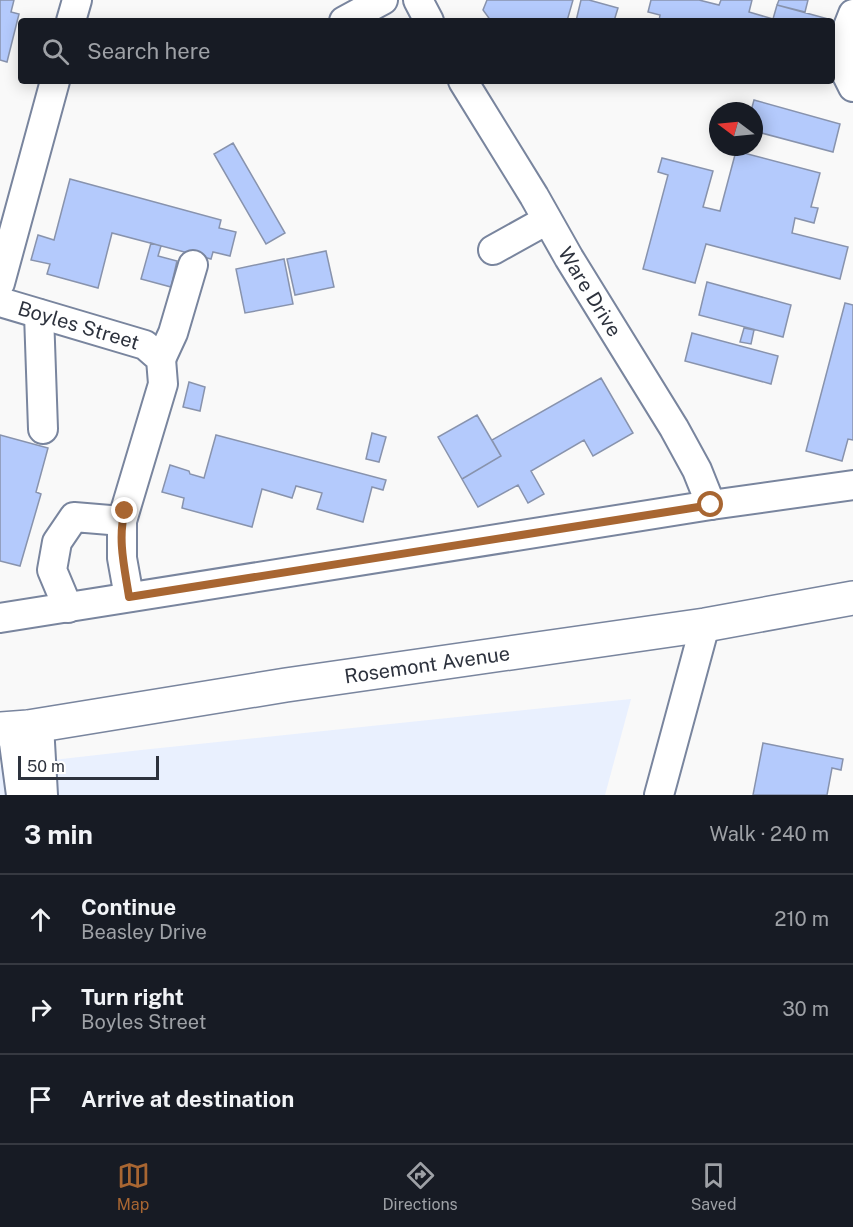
<!DOCTYPE html>
<html lang="en">
<head>
<meta charset="utf-8">
<style>
	:root { --surface:#171b24; --page:#242831; --text:#f1f3f6; --muted:#9ea1a6; --line:#363941; --accent:#a86632 }
	body { margin:0; font-family:"Public Sans",sans-serif; background:var(--page); color:var(--text) }
	.compass { position:absolute; left:709px; top:102px; width:54px; height:54px; border-radius:50%; background:var(--surface); box-shadow:0 3px 15px #0003; rotate:286deg }
	.scale { position:absolute; left:18px; bottom:15px; width:141px; box-sizing:border-box; padding-left:6px; border:3px solid #2d323d; border-top:0; font-size:16px; line-height:21px; white-space:nowrap; color:#2d323d; -webkit-text-stroke:4px #fff; paint-order:stroke }
	.stop { position:absolute; width:18px; height:18px; margin:-14px; border:4px solid #a86632; border-radius:50%; background:#fff }
	.stop.end { background:#a86632; border-color:#fff; box-shadow:0 2px 6px #0008 }
	.list { margin:0; padding:0; list-style:none }
	h2 { display:flex; justify-content:space-between; align-items:center; height:78px; margin:0; padding:0 24px; font-size:26px }
	h2 small { font-size:20px; font-weight:400; color:var(--muted) }
	.list li { display:grid; grid-template-columns:39px 1fr auto; gap:18px; align-items:center; box-sizing:border-box; height:90px; padding:0 24px; border-top:2px solid var(--line) }
	.list b { display:block; font-size:22px; white-space:nowrap }
	.list p { margin:0; font-size:20px; white-space:nowrap; color:var(--muted) }
	.list em { font-size:20px; font-style:normal; color:var(--muted) }
	.icon { flex:none; width:33px; height:33px; fill:none; stroke:currentColor; stroke-width:2; stroke-linecap:round; stroke-linejoin:round }
	.map { position:relative; flex:none; width:853px; height:795px; overflow:hidden }
	.search { position:absolute; background:var(--surface); box-shadow:0 3px 15px #0003; left:18px; right:18px; top:18px; height:66px; display:flex; align-items:center; gap:15px; box-sizing:border-box; padding:0 21px; border-radius:6px; color:var(--muted); font-size:22px }
	.sheet { height:348px; background:var(--surface) }
	nav { display:flex; justify-content:space-around; align-items:center; box-sizing:border-box; height:84px; border-top:2px solid var(--line); background:var(--surface); font-size:16px; color:var(--muted) }
	nav a { display:grid; justify-items:center; gap:3px }
	nav .on { color:var(--accent) }
	.map>svg:first-child { display:block }
</style>
</head>
<body>
<div class="map">
<svg width="853" height="795" viewBox="0 0 853 795">
	<rect width="100%" height="100%" fill="#f9f9f9"/>
	<path fill="#e9f0fe" d="M 631,699 L 605,795 L 0,795 L 0,766 L 141,750 Z"/>
	<path fill="#b4cafc" stroke="#8893ad" stroke-width="1.5" d="M 0,0 L 14,0 L 11,12 L 19,14 L 7,62 L 0,60 Z
		M 487,0 L 573,0 L 567,21 L 491,21 L 483,10 Z
		M 581,0 L 589,0 L 618,8 L 614,21 L 576,21 Z
		M 651,0 L 699,0 L 719,5 L 721,0 L 752,0 L 749,12 L 773,19 L 777,5 L 832,20 L 832,21 L 659,21 L 660,15 L 648,12 Z
		M 779,0 L 808,0 L 805,12 L 777,5 Z
		M 754,100 L 840,124 L 833,152 L 754,131 L 754,111 L 751,111 Z
		M 233,143 L 285,233 L 266,244 L 214,154 Z
		M 736,151 L 820,173 L 811,207 L 818,208 L 814,223 L 795,218 L 792,233 L 848,247 L 840,279 L 706,244 L 695,283 L 643,269 L 668,175 L 658,172 L 662,158 L 713,171 L 703,207 L 720,211 Z
		M 70,179 L 221,220 L 219,228 L 236,232 L 230,256 L 213,252 L 211,259 L 112,233 L 98,288 L 47,274 L 50,264 L 31,260 L 38,235 L 54,240 Z
		M 151,243 L 161,246 L 158,256 L 177,261 L 171,287 L 141,279 Z
		M 326,251 L 334,287 L 295,295 L 287,259 Z
		M 284,259 L 293,304 L 245,313 L 236,269 Z
		M 707,282 L 791,305 L 783,337 L 699,315 Z
		M 845,303 L 853,305 L 853,440 L 848,439 L 842,461 L 806,451 Z
		M 744,328 L 754,330 L 751,344 L 740,342 Z
		M 692,333 L 778,356 L 771,384 L 685,361 Z
		M 601,378 L 633,433 L 593,456 L 584,440 L 531,471 L 544,494 L 528,503 L 518,485 L 478,507 L 462,479 L 501,456 L 492,440 Z
		M 189,382 L 205,387 L 200,411 L 183,407 Z
		M 477,415 L 501,456 L 462,479 L 438,437 Z
		M 372,433 L 386,437 L 379,462 L 366,459 Z
		M 0,435 L 48,448 L 36,492 L 41,494 L 20,566 L 0,561 Z
		M 216,435 L 386,480 L 383,490 L 372,487 L 363,522 L 317,509 L 322,493 L 296,486 L 292,498 L 262,489 L 252,527 L 182,508 L 184,498 L 162,492 L 170,465 L 189,471 L 190,474 L 204,478 Z
		M 763,743 L 843,759 L 841,770 L 832,768 L 827,795 L 753,795 Z"/>
	<g fill="none" stroke-linecap="round" stroke-linejoin="round">
		<defs>
			<g id="minor">
				<path d="M 418,0 L 429,21"/>
				<path d="M 853,14 L 842,42 L 841,63 L 853,87"/>
				<path d="M 71,21 L 77,0"/>
				<path d="M 344,21 L 383,0"/>
				<path id="s1" d="M 463,81 L 534,196 L 569,258 L 674,428 L 697,470 L 711,505"/>
				<path d="M 493,250 L 547,220"/>
				<path d="M 0,283 L 55,81"/>
				<path id="s2" d="M 0,302 L 145,345 L 161,359 L 163,384 L 122,521 L 122,558 L 129,597"/>
				<path d="M 39,314 L 43,429"/>
				<path d="M 161,359 L 173,333 L 193,265"/>
				<path d="M 68,608 L 52,570 L 57,542 L 74,517 L 122,521"/>
				<path d="M 0,618 L 711,505 L 853,485"/>
				<path d="M 39,725 L 43,795"/>
				<path d="M 12,728 L 21,795"/>
				<path d="M 659,795 L 705,625"/>
			</g>
			<g id="major">
				<path id="s3" d="M 0,729 L 28,727 L 286,685 L 705,625 L 853,598"/>
			</g>
		</defs>
		<use href="#minor" stroke="#79859e" stroke-width="32"/>
		<use href="#major" stroke="#79859e" stroke-width="36"/>
		<use href="#minor" stroke="#fff" stroke-width="28"/>
		<use href="#major" stroke="#fff" stroke-width="33"/>
	</g>
	<g fill="none" stroke-linecap="round" stroke-linejoin="round">
		<path stroke="#a86632" stroke-width="8" d="M 125,511 C 117,538 125,570 129,597 L 711,505"/>
	</g>
	<g text-anchor="middle" dominant-baseline="central" stroke-width="4.5" stroke-linejoin="round" paint-order="stroke">
		<g font-size="20" fill="#2d323d" stroke="#fff">
			<text stroke="none"><textPath href="#s1" startOffset="246">Ware Drive</textPath></text>
			<text stroke="none"><textPath href="#s2" startOffset="82">Boyles Street</textPath></text>
			<text stroke="none"><textPath href="#s3" startOffset="432">Rosemont Avenue</textPath></text>
		</g>
	</g>
</svg>
<svg class="compass" viewBox="-18 -18 36 36"><path d="M0-13l5 13h-10z" fill="#e53935"/><path d="M0 13l5-13h-10z" fill="#9ea1a6"/></svg>
<div class="scale">50 m</div>
<div class="stop" style="left:711px;top:505px"></div>
<div class="stop end" style="left:125px;top:511px"></div>
<div class="search"><svg class="icon" aria-label="search" viewBox="0 0 24 24"><circle cx="10" cy="10" r="6"/><path d="M15 15l6 6"/></svg>Search here</div>
</div>
<section class="sheet">
<h2>3 min<small>Walk · 240 m</small></h2>
<ul class="list">
<li><svg class="icon" aria-label="ahead" viewBox="0 0 24 24"><path d="M12 20V5M6 11l6-6 6 6"/></svg><div><b>Continue</b><p>Beasley Drive</p></div><em>210 m</em></li>
<li><svg class="icon" aria-label="right" viewBox="0 0 24 24"><path d="M7 20v-9h11M14 6l5 5-5 5"/></svg><div><b>Turn right</b><p>Boyles Street</p></div><em>30 m</em></li>
<li><svg class="icon" aria-label="arrive" viewBox="0 0 24 24"><path d="M6 21V4h12l-3 4 3 4H6"/></svg><div><b>Arrive at destination</b></div></li>
</ul>
</section>
<nav>
<a class="on"><svg class="icon" aria-label="map" viewBox="0 0 24 24"><path d="M3 6l6-2 6 2 6-2v14l-6 2-6-2-6 2zM9 4v14M15 6v14"/></svg>Map</a>
<a><svg class="icon" aria-label="directions" viewBox="0 0 24 24"><path d="M12 3l9 9-9 9-9-9zM9 14v-3h6M13 9l2 2-2 2"/></svg>Directions</a>
<a><svg class="icon" aria-label="saved" viewBox="0 0 24 24"><path d="M7 4h10v16l-5-4-5 4z"/></svg>Saved</a>
</nav>
</body>
</html>
